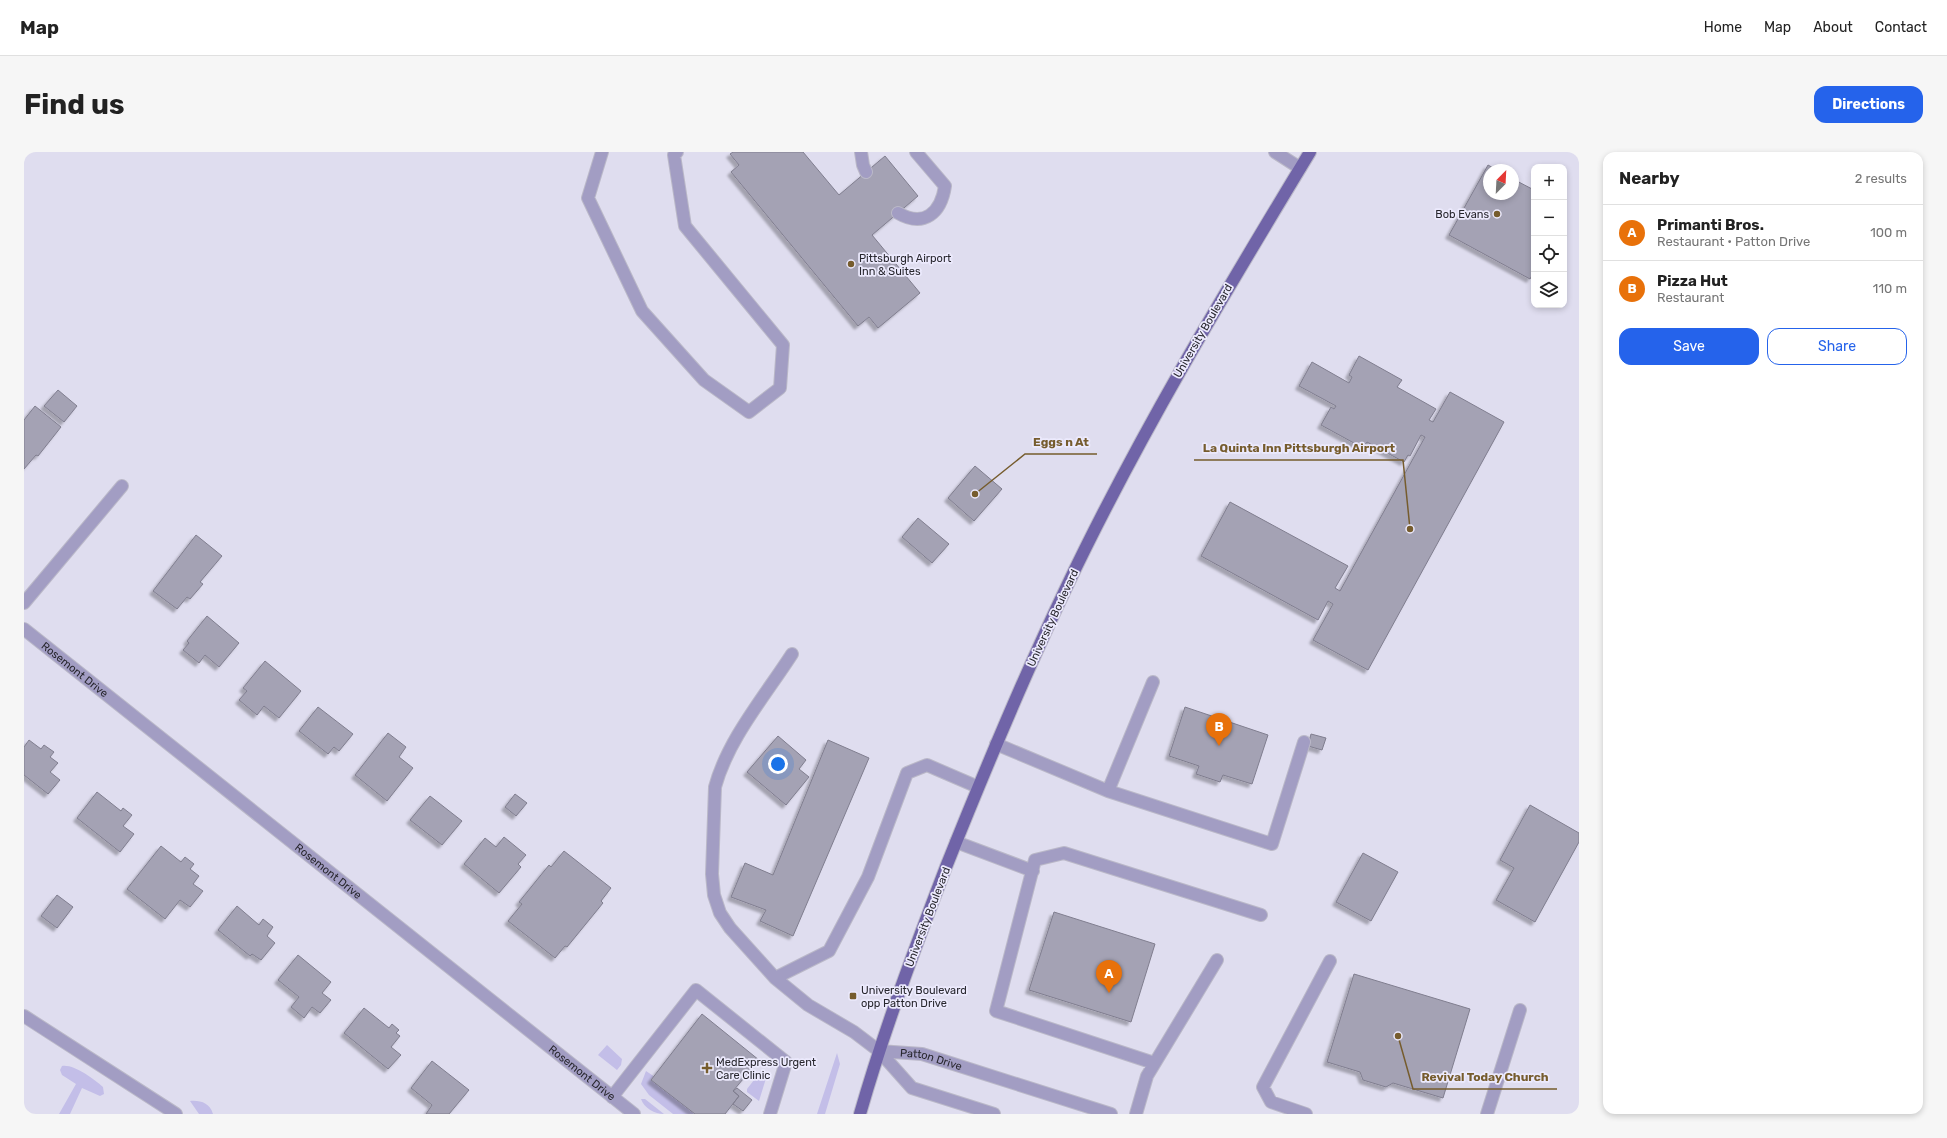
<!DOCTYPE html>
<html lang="en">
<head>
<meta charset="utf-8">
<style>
	:root { --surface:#fff; --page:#f6f6f6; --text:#222; --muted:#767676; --line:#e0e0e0; --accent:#2563eb }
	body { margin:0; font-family:Rubik,sans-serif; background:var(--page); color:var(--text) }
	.controls { position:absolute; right:12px; top:12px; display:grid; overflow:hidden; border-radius:8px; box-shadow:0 2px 6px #0003 }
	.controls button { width:36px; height:36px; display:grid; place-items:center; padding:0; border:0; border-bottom:1px solid var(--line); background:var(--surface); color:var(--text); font:20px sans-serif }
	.compass { position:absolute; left:1459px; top:12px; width:36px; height:36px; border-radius:50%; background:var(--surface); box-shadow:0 2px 6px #0003; rotate:24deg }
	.you { position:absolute; left:754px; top:612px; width:14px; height:14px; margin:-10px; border:3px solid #fff; border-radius:50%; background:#1a73e8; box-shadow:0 0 0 6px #1a73e833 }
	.badge { display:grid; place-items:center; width:26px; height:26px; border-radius:50%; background:var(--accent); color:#fff; font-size:13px; font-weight:700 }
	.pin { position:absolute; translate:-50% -33px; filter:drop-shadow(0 1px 2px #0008) }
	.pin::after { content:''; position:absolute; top:21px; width:14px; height:12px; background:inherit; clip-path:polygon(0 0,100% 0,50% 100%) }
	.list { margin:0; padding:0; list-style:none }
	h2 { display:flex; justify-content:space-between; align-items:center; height:52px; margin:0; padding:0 16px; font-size:17px }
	h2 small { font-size:13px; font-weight:400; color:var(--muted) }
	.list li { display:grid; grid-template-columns:26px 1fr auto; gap:12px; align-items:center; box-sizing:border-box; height:56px; padding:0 16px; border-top:1px solid var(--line) }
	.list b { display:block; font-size:15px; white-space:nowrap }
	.list p { margin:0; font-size:13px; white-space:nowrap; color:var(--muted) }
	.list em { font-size:13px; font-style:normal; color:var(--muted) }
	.actions { display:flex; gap:8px; padding:12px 16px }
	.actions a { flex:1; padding:9px 0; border:1px solid var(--accent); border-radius:12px; text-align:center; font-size:14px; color:var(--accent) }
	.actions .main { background:var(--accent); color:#fff }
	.icon { flex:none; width:22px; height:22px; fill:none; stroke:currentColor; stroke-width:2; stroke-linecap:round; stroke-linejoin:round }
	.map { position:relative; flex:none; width:1555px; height:962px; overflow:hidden; border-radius:12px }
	header { display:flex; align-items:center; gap:24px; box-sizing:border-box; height:56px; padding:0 20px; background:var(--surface); border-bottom:1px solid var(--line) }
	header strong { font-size:19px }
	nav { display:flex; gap:22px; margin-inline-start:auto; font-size:14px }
	.intro { display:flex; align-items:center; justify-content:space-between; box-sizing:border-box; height:96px; padding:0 24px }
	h1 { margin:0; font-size:28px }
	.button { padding:10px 18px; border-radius:12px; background:var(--accent); color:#fff; font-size:14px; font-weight:700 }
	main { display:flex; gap:24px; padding:0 24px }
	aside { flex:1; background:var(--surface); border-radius:12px; box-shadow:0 2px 6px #0003 }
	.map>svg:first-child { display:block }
</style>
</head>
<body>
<header>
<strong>Map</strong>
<nav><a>Home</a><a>Map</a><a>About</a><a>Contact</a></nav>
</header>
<div class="intro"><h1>Find us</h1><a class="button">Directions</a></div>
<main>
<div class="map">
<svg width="1555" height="962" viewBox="0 0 1555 962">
	<defs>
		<filter id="shadow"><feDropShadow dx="-3.5" dy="3.5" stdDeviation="1" flood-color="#0004"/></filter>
	</defs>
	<rect width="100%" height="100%" fill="#dfddef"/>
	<path fill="#c3bee8" d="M 583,893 L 598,907 L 597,913 L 593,918 L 574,903 Z
		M 813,901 L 816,912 L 801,962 L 793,962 Z
		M 38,914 C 50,912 70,927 79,935 L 80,942 L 76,944 L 58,936 L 46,962 L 35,962 L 52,932 L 38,923 L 36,918 Z
		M 622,919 L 631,925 L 628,928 L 671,962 L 649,962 L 625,943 L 617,932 Z
		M 737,919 L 743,923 L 735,949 L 723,940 L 723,937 Z
		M 617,947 L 621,947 L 640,962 C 631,962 620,956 617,947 Z
		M 166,949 C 176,948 186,951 189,962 L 175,962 Z"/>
	<path fill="#a4a2b4" stroke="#807e8f" filter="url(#shadow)" d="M 709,0 L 779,0 L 815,43 L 861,4 L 894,44 L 848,83 L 896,141 L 854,176 L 845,165 L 834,174 L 707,20 L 715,13 L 706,2 Z
		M 1464,13 L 1473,18 L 1465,18 L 1465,42 L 1489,42 L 1489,27 L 1510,38 L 1510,120 L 1506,127 L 1425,83 Z
		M 1335,204 L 1378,228 L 1373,235 L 1412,257 L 1405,268 L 1409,270 L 1426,240 L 1480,270 L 1344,518 L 1289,488 L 1309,452 L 1304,449 L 1294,468 L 1177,404 L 1206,350 L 1324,414 L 1311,436 L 1316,439 L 1401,285 L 1397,283 L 1386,304 L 1384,303 L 1380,310 L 1343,290 L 1339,296 L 1297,273 L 1307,255 L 1310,257 L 1312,254 L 1275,234 L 1288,210 L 1325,231 L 1328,225 L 1325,223 Z
		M 34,238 L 53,254 L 40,270 L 20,254 Z
		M 11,254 L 37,275 L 14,304 L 12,303 L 0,317 L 0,268 Z
		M 951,314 L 978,337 L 950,369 L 924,346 Z
		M 894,366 L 925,392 L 908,411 L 878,385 Z
		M 172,383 L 198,404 L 176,430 L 179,432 L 166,447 L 163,445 L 153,457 L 129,439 Z
		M 183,464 L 215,491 L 195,515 L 181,503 L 175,511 L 159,498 L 165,491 L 163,489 Z
		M 241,509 L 277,539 L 255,566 L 240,554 L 233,563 L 215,548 L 223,539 L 219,536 Z
		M 294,555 L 329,582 L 315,599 L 310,595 L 304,602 L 275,579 Z
		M 1161,555 L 1244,583 L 1228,632 L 1199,623 L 1196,630 L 1172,622 L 1175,614 L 1145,604 Z
		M 364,581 L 382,595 L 375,605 L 389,616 L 363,649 L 331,623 Z
		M 1287,582 L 1302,586 L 1298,598 L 1284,594 Z
		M 754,584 L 782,608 L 775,617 L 785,625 L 762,653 L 723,620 Z
		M 5,588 L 17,597 L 20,593 L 30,600 L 26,605 L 34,611 L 26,620 L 36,628 L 24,642 L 0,623 L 0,595 Z
		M 804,588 L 845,606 L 769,784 L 736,769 L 742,758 L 707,745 L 721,711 L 749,723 Z
		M 73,640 L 97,659 L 99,656 L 108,663 L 99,674 L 110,682 L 96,700 L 53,666 Z
		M 491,642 L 503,651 L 492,664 L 481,655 Z
		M 406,644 L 438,669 L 418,693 L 386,668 Z
		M 1506,653 L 1555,681 L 1555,690 L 1511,770 L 1472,748 L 1490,716 L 1476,708 Z
		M 480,685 L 502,703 L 494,712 L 497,715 L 475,741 L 440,712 L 461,686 L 472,695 Z
		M 137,694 L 157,710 L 161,705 L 170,712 L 166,717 L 175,724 L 169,732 L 179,739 L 166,755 L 156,748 L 141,767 L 103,737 Z
		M 540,699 L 587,736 L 577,749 L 579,751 L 543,795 L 541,794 L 531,806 L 484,769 L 498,752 L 495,750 L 525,713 L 527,715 Z
		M 1339,701 L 1374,720 L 1347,769 L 1312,750 Z
		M 33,743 L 49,755 L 33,776 L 17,764 Z
		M 213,754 L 235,773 L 239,767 L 249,775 L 243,784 L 251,791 L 237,808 L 228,802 L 226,804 L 194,778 Z
		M 1030,760 L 1131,792 L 1107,870 L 1005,838 Z
		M 274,803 L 307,830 L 298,841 L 307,848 L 296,861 L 288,855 L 280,866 L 267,855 L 275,845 L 254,828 Z
		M 1330,822 L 1446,857 L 1419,946 L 1369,931 L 1362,935 L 1339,928 L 1336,920 L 1303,910 Z
		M 340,856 L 365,876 L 368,872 L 375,878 L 372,881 L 376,884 L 367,895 L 377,903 L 364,917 L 320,881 Z
		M 678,862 L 735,908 L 709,939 L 715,944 L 701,962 L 671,962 L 627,928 Z
		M 408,909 L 445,938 L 425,962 L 402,962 L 408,953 L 387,936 Z
		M 713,936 L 728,948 L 719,959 L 709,952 L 715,944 L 709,939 Z"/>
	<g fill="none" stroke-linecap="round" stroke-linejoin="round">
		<defs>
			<path id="lane" d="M 578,0 L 564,46 L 618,159 L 680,228 L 725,260 L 756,236 L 759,193 L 661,74 L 650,3 L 653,0
				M 837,0 L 839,13 L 842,20
				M 1251,0 L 1276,16
				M 874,61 C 900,76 917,61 921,34 L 892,0
				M 0,451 L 98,334
				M 768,502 C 741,544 704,587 691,635 L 688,722 L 690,743 L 696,761 L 706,776 L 751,826 L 784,853 L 830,880 L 855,899
				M 972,592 L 1084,639 L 1248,692 L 1280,590
				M 1084,639 L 1129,530
				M 932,690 L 1009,719
				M 751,826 L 805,799 L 844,725 L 883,621 L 903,613 L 954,635
				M 0,864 L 152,962
				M 1130,911 L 972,859 L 1011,708 L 1040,701 L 1237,763
				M 588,945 L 672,838 L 762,910 L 746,962
				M 1112,962 L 1123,924 L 1193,808
				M 1282,962 L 1247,950 L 1239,935 L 1306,809
				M 1463,962 L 1496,858"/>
			<g id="street">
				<path id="s1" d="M 0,477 L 610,962"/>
				<path id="s2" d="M 855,899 L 898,902 L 1087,962"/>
				<path d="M 855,899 L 888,936 L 970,962"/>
			</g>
			<path id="primary" d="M 836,962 C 860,878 891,796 922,715 C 960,620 999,526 1043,434 C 1114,285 1200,142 1286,0"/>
		</defs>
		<use href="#lane" stroke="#bab8c8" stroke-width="14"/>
		<use href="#street" stroke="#bab8c8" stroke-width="14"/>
		<use href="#primary" stroke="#bab8c8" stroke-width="14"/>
		<use href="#lane" stroke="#a29dc3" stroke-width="12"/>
		<use href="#street" stroke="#a29dc3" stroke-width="12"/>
		<use href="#primary" stroke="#7064a8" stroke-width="12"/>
	</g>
	<g fill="#765c2d" stroke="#eceafd" stroke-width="1.5">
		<circle cx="1473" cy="62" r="4"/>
		<circle cx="827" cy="112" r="4"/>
		<rect x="825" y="840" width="8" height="8" rx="2"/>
		<path d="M681 910h4v4h4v4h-4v4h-4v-4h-4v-4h4z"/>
	</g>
	<g text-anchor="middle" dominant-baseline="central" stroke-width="3.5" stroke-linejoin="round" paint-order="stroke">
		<g font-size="11" fill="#27262d" stroke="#eceafd" text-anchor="start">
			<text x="1465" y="62" text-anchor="end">Bob Evans</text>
			<text x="835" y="106">Pittsburgh Airport<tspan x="835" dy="13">Inn &amp; Suites</tspan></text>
			<text x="837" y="838">University Boulevard<tspan x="837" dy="13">opp Patton Drive</tspan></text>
			<text x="692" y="910">MedExpress Urgent<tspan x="692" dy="13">Care Clinic</tspan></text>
		</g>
		<g font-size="11" fill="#27262d" stroke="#eceafd">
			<text transform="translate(1179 179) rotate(-60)">University Boulevard</text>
			<text transform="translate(1029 466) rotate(-65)">University Boulevard</text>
			<text stroke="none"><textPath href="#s1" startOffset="65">Rosemont Drive</textPath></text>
			<text stroke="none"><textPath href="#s1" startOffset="389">Rosemont Drive</textPath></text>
			<text transform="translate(904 765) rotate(-69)">University Boulevard</text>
			<text stroke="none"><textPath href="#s2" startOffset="53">Patton Drive</textPath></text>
			<text stroke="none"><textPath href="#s1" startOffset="713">Rosemont Drive</textPath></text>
		</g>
	</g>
	<path fill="none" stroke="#765c2d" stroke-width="1.5" d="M951 342L1001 302H1073M1386 377L1379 308H1170M1374 884L1389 937H1533"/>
	<g fill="#765c2d" stroke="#eceafd" stroke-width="1.5">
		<circle cx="951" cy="342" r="4"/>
		<circle cx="1386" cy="377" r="4"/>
		<circle cx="1374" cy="884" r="4"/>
	</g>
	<g font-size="12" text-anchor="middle" font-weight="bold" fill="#765c2d" stroke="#eceafd" stroke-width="3.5" stroke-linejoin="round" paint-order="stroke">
		<text x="1037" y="294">Eggs n At</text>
		<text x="1275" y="300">La Quinta Inn Pittsburgh Airport</text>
		<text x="1461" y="929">Revival Today Church</text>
	</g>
</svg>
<div class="controls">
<button>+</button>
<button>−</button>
<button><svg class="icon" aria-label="locate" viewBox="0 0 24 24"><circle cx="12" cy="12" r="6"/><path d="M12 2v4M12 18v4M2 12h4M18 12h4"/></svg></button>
<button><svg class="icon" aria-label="layers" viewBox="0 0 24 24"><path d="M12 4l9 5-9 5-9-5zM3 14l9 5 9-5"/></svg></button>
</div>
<svg class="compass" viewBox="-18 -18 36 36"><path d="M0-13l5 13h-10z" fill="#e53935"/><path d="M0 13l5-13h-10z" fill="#767676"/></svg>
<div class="you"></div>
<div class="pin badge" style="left:1085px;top:841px;background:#e8710a">A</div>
<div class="pin badge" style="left:1195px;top:594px;background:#e8710a">B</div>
</div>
<aside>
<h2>Nearby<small>2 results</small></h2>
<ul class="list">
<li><span class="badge" style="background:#e8710a">A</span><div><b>Primanti Bros.</b><p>Restaurant · Patton Drive</p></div><em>100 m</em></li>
<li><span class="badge" style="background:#e8710a">B</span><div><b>Pizza Hut</b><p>Restaurant</p></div><em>110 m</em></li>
</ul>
<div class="actions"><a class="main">Save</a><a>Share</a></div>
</aside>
</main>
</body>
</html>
